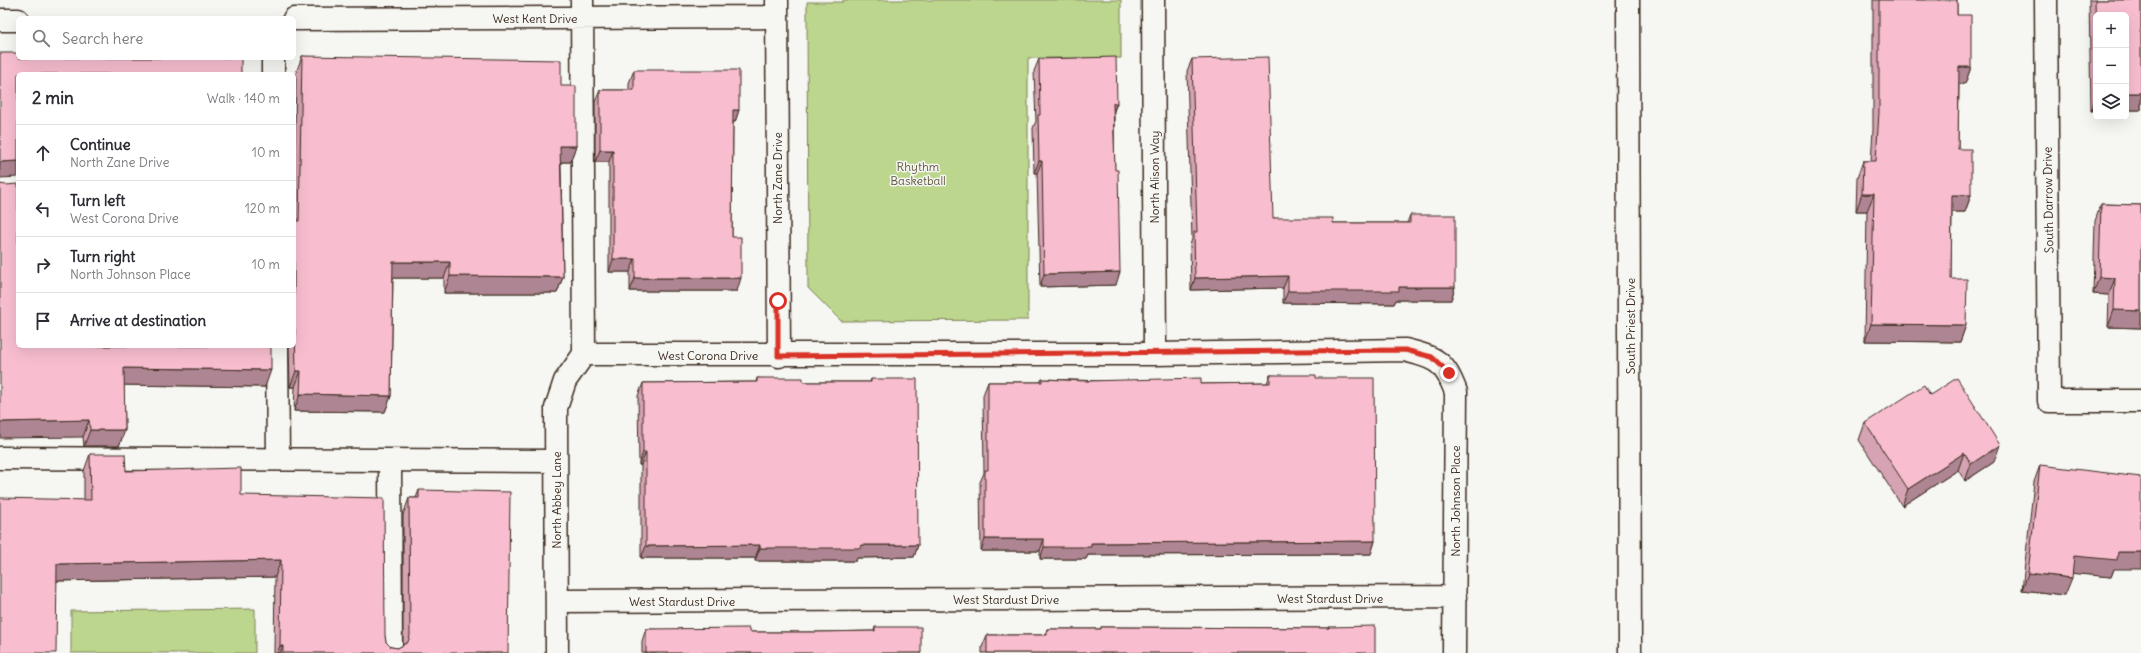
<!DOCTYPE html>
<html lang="en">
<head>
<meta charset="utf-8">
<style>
	:root { --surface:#fff; --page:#f2f2f3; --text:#2b2b33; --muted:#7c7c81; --line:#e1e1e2 }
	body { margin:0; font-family:Delius,sans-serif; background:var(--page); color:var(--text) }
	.controls { position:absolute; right:12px; top:12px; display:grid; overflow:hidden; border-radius:6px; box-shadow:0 4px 16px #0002 }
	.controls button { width:36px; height:36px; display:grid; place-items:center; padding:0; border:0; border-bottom:1px solid var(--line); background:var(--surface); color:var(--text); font:20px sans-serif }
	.stop { position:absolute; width:12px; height:12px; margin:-9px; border:3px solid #d93025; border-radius:50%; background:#fff }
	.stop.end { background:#d93025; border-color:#fff; box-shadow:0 1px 4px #0008 }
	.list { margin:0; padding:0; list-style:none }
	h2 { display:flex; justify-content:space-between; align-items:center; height:52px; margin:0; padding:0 16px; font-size:17px }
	h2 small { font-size:13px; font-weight:400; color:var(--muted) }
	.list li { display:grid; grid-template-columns:26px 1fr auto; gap:12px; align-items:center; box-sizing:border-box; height:56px; padding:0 16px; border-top:1px solid var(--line) }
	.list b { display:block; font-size:15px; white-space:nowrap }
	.list p { margin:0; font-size:13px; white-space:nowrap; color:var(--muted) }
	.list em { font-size:13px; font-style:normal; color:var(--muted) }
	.icon { flex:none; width:22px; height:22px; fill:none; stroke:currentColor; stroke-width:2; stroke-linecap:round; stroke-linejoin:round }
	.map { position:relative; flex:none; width:2141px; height:653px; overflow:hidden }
	.search { position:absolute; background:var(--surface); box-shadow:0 4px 16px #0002; left:16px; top:16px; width:280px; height:44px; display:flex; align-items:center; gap:10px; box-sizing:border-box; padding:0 14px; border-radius:6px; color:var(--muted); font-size:15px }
	.panel { position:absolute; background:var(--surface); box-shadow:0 4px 16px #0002; left:16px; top:72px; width:280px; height:276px; border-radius:6px }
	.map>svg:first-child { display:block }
</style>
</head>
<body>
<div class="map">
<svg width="2141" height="653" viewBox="0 0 2141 653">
	<rect width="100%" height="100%" fill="#f6f6f2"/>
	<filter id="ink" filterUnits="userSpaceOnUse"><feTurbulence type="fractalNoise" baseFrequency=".025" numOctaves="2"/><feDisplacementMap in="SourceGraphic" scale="8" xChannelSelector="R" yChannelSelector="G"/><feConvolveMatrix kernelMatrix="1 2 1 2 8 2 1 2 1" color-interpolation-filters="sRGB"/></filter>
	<g filter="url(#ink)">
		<path fill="#bcd68e" stroke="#7c8056" d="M 843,0 L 1121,0 L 1121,58 L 1028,58 L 1028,320 L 841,321 L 808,288 L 807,2 L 843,2 Z
			M 255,609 L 255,653 L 71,653 L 71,611 Z"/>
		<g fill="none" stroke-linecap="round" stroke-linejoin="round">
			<defs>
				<path id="minor" d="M 582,0 L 584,354
					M 777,0 L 779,356
					M 1153,0 L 1155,354
					M 2046,0 L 2049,401 L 2141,401
					M 294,19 L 777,17
					M 0,20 L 18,20
					M 273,58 L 273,74
					M 277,346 L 278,459
					M 584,354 L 1155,354 L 1405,350 C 1437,358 1444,361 1456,392 L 1454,653
					M 0,458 L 556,461
					M 390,461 L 391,653
					M 557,601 L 1455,597
					M 557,653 L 556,408 L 565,381 L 584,354"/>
				<path id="major" d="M 1628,0 L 1630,653"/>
			</defs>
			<use href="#minor" stroke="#3b2a1e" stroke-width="25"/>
			<use href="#major" stroke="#3b2a1e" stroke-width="25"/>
			<use href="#minor" stroke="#f6f6f2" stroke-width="22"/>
			<use href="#major" stroke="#f6f6f2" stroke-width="22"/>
		</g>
		<path fill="#d5a3b3" stroke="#3b2a1e" d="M 1873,0 L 1957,0 L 1957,15 L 1971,67 L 1965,84 L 1959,84 L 1958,149 L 1971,195 L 1965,212 L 1952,212 L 1951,279 L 1966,325 L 1960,342 L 1865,341 L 1867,211 L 1856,211 L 1857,178 L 1863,161 L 1871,161 L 1873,130 Z
			M 2089,0 L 2141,0 L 2141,110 L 2126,110 L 2126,15 L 2096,15 L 2096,110 L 2091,111 Z
			M 302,56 L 561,86 L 576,146 L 570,162 L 561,162 L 563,277 L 557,293 L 444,293 L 444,278 L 393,278 L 391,396 L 385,412 L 294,411 L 295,387 L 290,387 L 289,346 L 294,346 L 294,189 L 296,73 Z
			M 1039,59 L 1117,103 L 1114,111 L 1116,285 L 1040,287 L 1037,173 L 1034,173 L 1033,128 L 1036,121 L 1034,71 Z
			M 1192,59 L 1273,218 L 1333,223 L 1407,223 L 1410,215 L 1455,287 L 1451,300 L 1396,300 L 1394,304 L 1283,303 L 1283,288 L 1191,290 L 1190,245 L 1192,239 L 1187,71 Z
			M 634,70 L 739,110 L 735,122 L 733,122 L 732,237 L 737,291 L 630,291 L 630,272 L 609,272 L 609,162 L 595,162 L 595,102 L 600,90 L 629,90 L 629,83 Z
			M 0,184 L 265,387 L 124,385 L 125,430 L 119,446 L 84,446 L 83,437 Z
			M 2101,204 L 2141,205 L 2141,328 L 2108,327 L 2109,295 L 2093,294 L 2095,221 Z
			M 1270,375 L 1316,378 L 1375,541 L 1371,554 L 1088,555 L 1086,559 L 1040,559 L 1040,551 L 981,551 L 980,482 L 984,473 L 983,395 L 988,382 L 1040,382 L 1042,379 L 1201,384 L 1267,383 Z
			M 757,378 L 803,382 L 870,382 L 871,379 L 918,545 L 914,557 L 857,558 L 856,561 L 755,561 L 755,558 L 641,558 L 641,465 L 639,465 L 638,396 L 643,383 L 756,382 Z
			M 1930,395 L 1994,462 L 1965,481 L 1958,470 L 1902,506 L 1859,440 L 1865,423 Z
			M 90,454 L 126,471 L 241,495 L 385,636 L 386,642 L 391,647 L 398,648 L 403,645 L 403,515 L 409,498 L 416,498 L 419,490 L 508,653 L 274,653 L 275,577 L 57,581 L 0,653 L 84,500 L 84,471 Z
			M 2040,465 L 2114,569 L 2111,577 L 2072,573 L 2065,595 L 2022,590 L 2034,482 Z
			M 875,627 L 921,653 L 642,653 L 642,641 L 646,629 L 749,632 L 818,632 L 874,631 Z
			M 1101,627 L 1328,628 L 1329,627 L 1375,653 L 982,653 L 982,647 L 987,635 L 1045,635 L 1047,629 L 1101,629 Z"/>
		<path fill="#ae8592" stroke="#3b2a1e" d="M 1959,67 L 1971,67 L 1965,84 L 1953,84 Z
			M 2126,93 L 2141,93 L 2141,110 L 2126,110 Z
			M 2096,96 L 2096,110 L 2091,111 Z
			M 1113,103 L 1117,103 L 1112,115 Z
			M 733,110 L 739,110 L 735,122 L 728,122 Z
			M 560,146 L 576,146 L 570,162 L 554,162 Z
			M 600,150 L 613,150 L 609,162 L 595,162 Z
			M 18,161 L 18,177 L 0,178 L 0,162 Z
			M 1039,161 L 1042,161 L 1037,173 L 1034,173 Z
			M 1862,194 L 1874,194 L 1867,211 L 1856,211 Z
			M 1952,195 L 1971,195 L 1965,212 L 1946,212 Z
			M 613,259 L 635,259 L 630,272 L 609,272 Z
			M 393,262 L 450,262 L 444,278 L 387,278 Z
			M 1120,272 L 1116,285 L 1040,287 L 1044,274 Z
			M 450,276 L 563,277 L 557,293 L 444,293 Z
			M 1288,276 L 1283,288 L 1191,290 L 1195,278 Z
			M 2099,277 L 2115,278 L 2109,295 L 2093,294 Z
			M 635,278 L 741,278 L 737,291 L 630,291 Z
			M 1399,287 L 1455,287 L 1451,300 L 1396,300 L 1394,304 L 1283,303 L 1288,291 Z
			M 2114,310 L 2141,311 L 2141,328 L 2108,327 Z
			M 1871,324 L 1966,325 L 1960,342 L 1865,341 Z
			M 124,368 L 271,370 L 265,387 L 118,385 Z
			M 296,371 L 301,371 L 295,387 L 290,387 Z
			M 300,394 L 391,396 L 385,412 L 294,411 Z
			M 89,420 L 83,437 L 0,438 L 0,422 Z
			M 90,430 L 125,430 L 119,446 L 84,446 Z
			M 2000,445 L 1994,462 L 1965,481 L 1971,464 Z
			M 643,452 L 646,452 L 641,465 L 639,465 Z
			M 1964,453 L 1958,470 L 1902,506 L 1908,489 Z
			M 985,539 L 1044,539 L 1040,551 L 981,551 Z
			M 1375,541 L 1371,554 L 1088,555 L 1086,559 L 1040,559 L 1044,547 L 1091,543 Z
			M 760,545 L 755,558 L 641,558 L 646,546 Z
			M 861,545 L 918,545 L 914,557 L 857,558 L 856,561 L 755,561 L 760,548 Z
			M 2118,552 L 2141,552 L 2141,569 L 2114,569 L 2111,577 L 2068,573 L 2074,556 Z
			M 281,560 L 275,577 L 51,581 L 57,564 Z
			M 2028,573 L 2072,578 L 2065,595 L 2022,590 Z
			M 280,646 L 283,646 L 280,653 L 277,653 Z"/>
		<path fill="#f8bed0" stroke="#3b2a1e" d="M 1879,0 L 1957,0 L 1957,15 L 1971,15 L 1971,67 L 1959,67 L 1958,149 L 1971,149 L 1971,195 L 1952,195 L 1951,279 L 1967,279 L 1966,325 L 1871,324 L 1874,194 L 1862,194 L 1863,161 L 1876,161 L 1879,112 Z
			M 2095,0 L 2141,0 L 2141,93 L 2126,93 L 2126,15 L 2096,15 L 2096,42 Z
			M 0,53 L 18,53 L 18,58 L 241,58 L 241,74 L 18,74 L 18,161 L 0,162 Z
			M 302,56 L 561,60 L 561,86 L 576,86 L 576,146 L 560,146 L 563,277 L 450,276 L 450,262 L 393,262 L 391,396 L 300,394 L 301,371 L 296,371 L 295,329 L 294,327 L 294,221 L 299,221 Z
			M 1116,57 L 1117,103 L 1113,103 L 1115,170 L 1118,170 L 1120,272 L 1044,274 L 1042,161 L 1039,161 L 1038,115 L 1040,115 L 1039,59 Z
			M 1268,57 L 1273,218 L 1333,218 L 1333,223 L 1410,223 L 1410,215 L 1455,215 L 1455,287 L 1399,287 L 1399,291 L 1288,291 L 1288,276 L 1195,278 L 1194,232 L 1197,232 L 1192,59 Z
			M 634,70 L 739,70 L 739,110 L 733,110 L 732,237 L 741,237 L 741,278 L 635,278 L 635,259 L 613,259 L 613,150 L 600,150 L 600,90 L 634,90 Z
			M 0,184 L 6,185 L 18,184 L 18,346 L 271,346 L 271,370 L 124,368 L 125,430 L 90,430 L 89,420 L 0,422 Z
			M 2101,204 L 2141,205 L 2141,311 L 2114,310 L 2115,278 L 2099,277 Z
			M 1270,375 L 1316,375 L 1316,378 L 1374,378 L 1375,541 L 1091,543 L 1091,547 L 1044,547 L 1044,539 L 985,539 L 985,470 L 988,470 L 988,382 L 1042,382 L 1042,379 L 1087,381 L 1201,378 L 1201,384 L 1270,383 Z
			M 757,378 L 803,378 L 803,382 L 871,382 L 871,379 L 917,379 L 918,545 L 861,545 L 861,548 L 760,548 L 760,545 L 646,546 L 646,452 L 643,452 L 643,383 L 757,382 Z
			M 1957,378 L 2000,445 L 1971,464 L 1964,453 L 1908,489 L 1865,423 L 1924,385 L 1930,395 Z
			M 90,454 L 125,454 L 126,471 L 241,468 L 241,495 L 384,498 L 385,636 L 386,642 L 391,647 L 398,648 L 408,642 L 410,636 L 409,498 L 419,498 L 419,490 L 510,492 L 508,653 L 283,653 L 283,646 L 280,646 L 281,560 L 57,564 L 56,653 L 0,653 L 0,498 L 91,500 Z
			M 2040,465 L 2141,477 L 2141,552 L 2118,552 L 2117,560 L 2074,556 L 2072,578 L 2028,573 Z
			M 1375,626 L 1375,653 L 987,653 L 987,635 L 1047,635 L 1047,629 L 1101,629 L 1101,627 L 1329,628 L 1329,627 Z
			M 875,627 L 921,627 L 921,653 L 646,653 L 646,629 L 749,628 L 749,632 L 818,632 L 875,631 Z"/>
	</g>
	<g fill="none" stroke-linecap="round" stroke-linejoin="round" filter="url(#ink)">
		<path stroke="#d93025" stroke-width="5" d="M 778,301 L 778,356 L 1405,350 L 1432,357 L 1449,373"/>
	</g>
	<g text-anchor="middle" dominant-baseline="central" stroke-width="3" stroke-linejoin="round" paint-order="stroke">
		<g font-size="12" fill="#3b2a1e" stroke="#f6f6f2">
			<text x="535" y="18">West Kent Drive</text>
			<text transform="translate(1154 177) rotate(-90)">North Alison Way</text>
			<text transform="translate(777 178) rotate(-90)">North Zane Drive</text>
			<text transform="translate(2048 200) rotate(-91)">South Darrow Drive</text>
			<text transform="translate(1630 326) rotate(-90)">South Priest Drive</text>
			<text x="708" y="355">West Corona Drive</text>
			<text transform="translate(556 500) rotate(-90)">North Abbey Lane</text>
			<text transform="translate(1455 501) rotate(-90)">North Johnson Place</text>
			<text x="1330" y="598">West Stardust Drive</text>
			<text x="1006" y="599">West Stardust Drive</text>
			<text x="682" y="601">West Stardust Drive</text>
		</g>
		<g font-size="12" fill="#5b553a" stroke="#f6f6f2">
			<text x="918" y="166">Rhythm<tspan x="918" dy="14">Basketball</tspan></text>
		</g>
	</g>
</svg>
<div class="controls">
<button>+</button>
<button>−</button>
<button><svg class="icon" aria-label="layers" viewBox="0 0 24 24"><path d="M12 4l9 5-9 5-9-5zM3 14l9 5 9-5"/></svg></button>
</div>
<div class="stop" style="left:778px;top:301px"></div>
<div class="stop end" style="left:1449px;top:373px"></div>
<div class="search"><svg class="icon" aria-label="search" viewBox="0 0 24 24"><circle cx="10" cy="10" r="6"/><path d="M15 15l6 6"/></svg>Search here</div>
<section class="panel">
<h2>2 min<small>Walk · 140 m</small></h2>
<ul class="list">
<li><svg class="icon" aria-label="ahead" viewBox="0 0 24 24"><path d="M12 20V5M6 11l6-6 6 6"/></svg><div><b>Continue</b><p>North Zane Drive</p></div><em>10 m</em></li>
<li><svg class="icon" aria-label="left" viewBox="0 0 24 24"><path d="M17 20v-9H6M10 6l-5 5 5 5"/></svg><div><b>Turn left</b><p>West Corona Drive</p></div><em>120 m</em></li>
<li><svg class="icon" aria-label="right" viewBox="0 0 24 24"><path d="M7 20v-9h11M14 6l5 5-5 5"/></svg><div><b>Turn right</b><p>North Johnson Place</p></div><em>10 m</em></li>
<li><svg class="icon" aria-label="arrive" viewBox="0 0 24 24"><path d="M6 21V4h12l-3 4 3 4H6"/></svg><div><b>Arrive at destination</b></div></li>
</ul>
</section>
</div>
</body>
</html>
